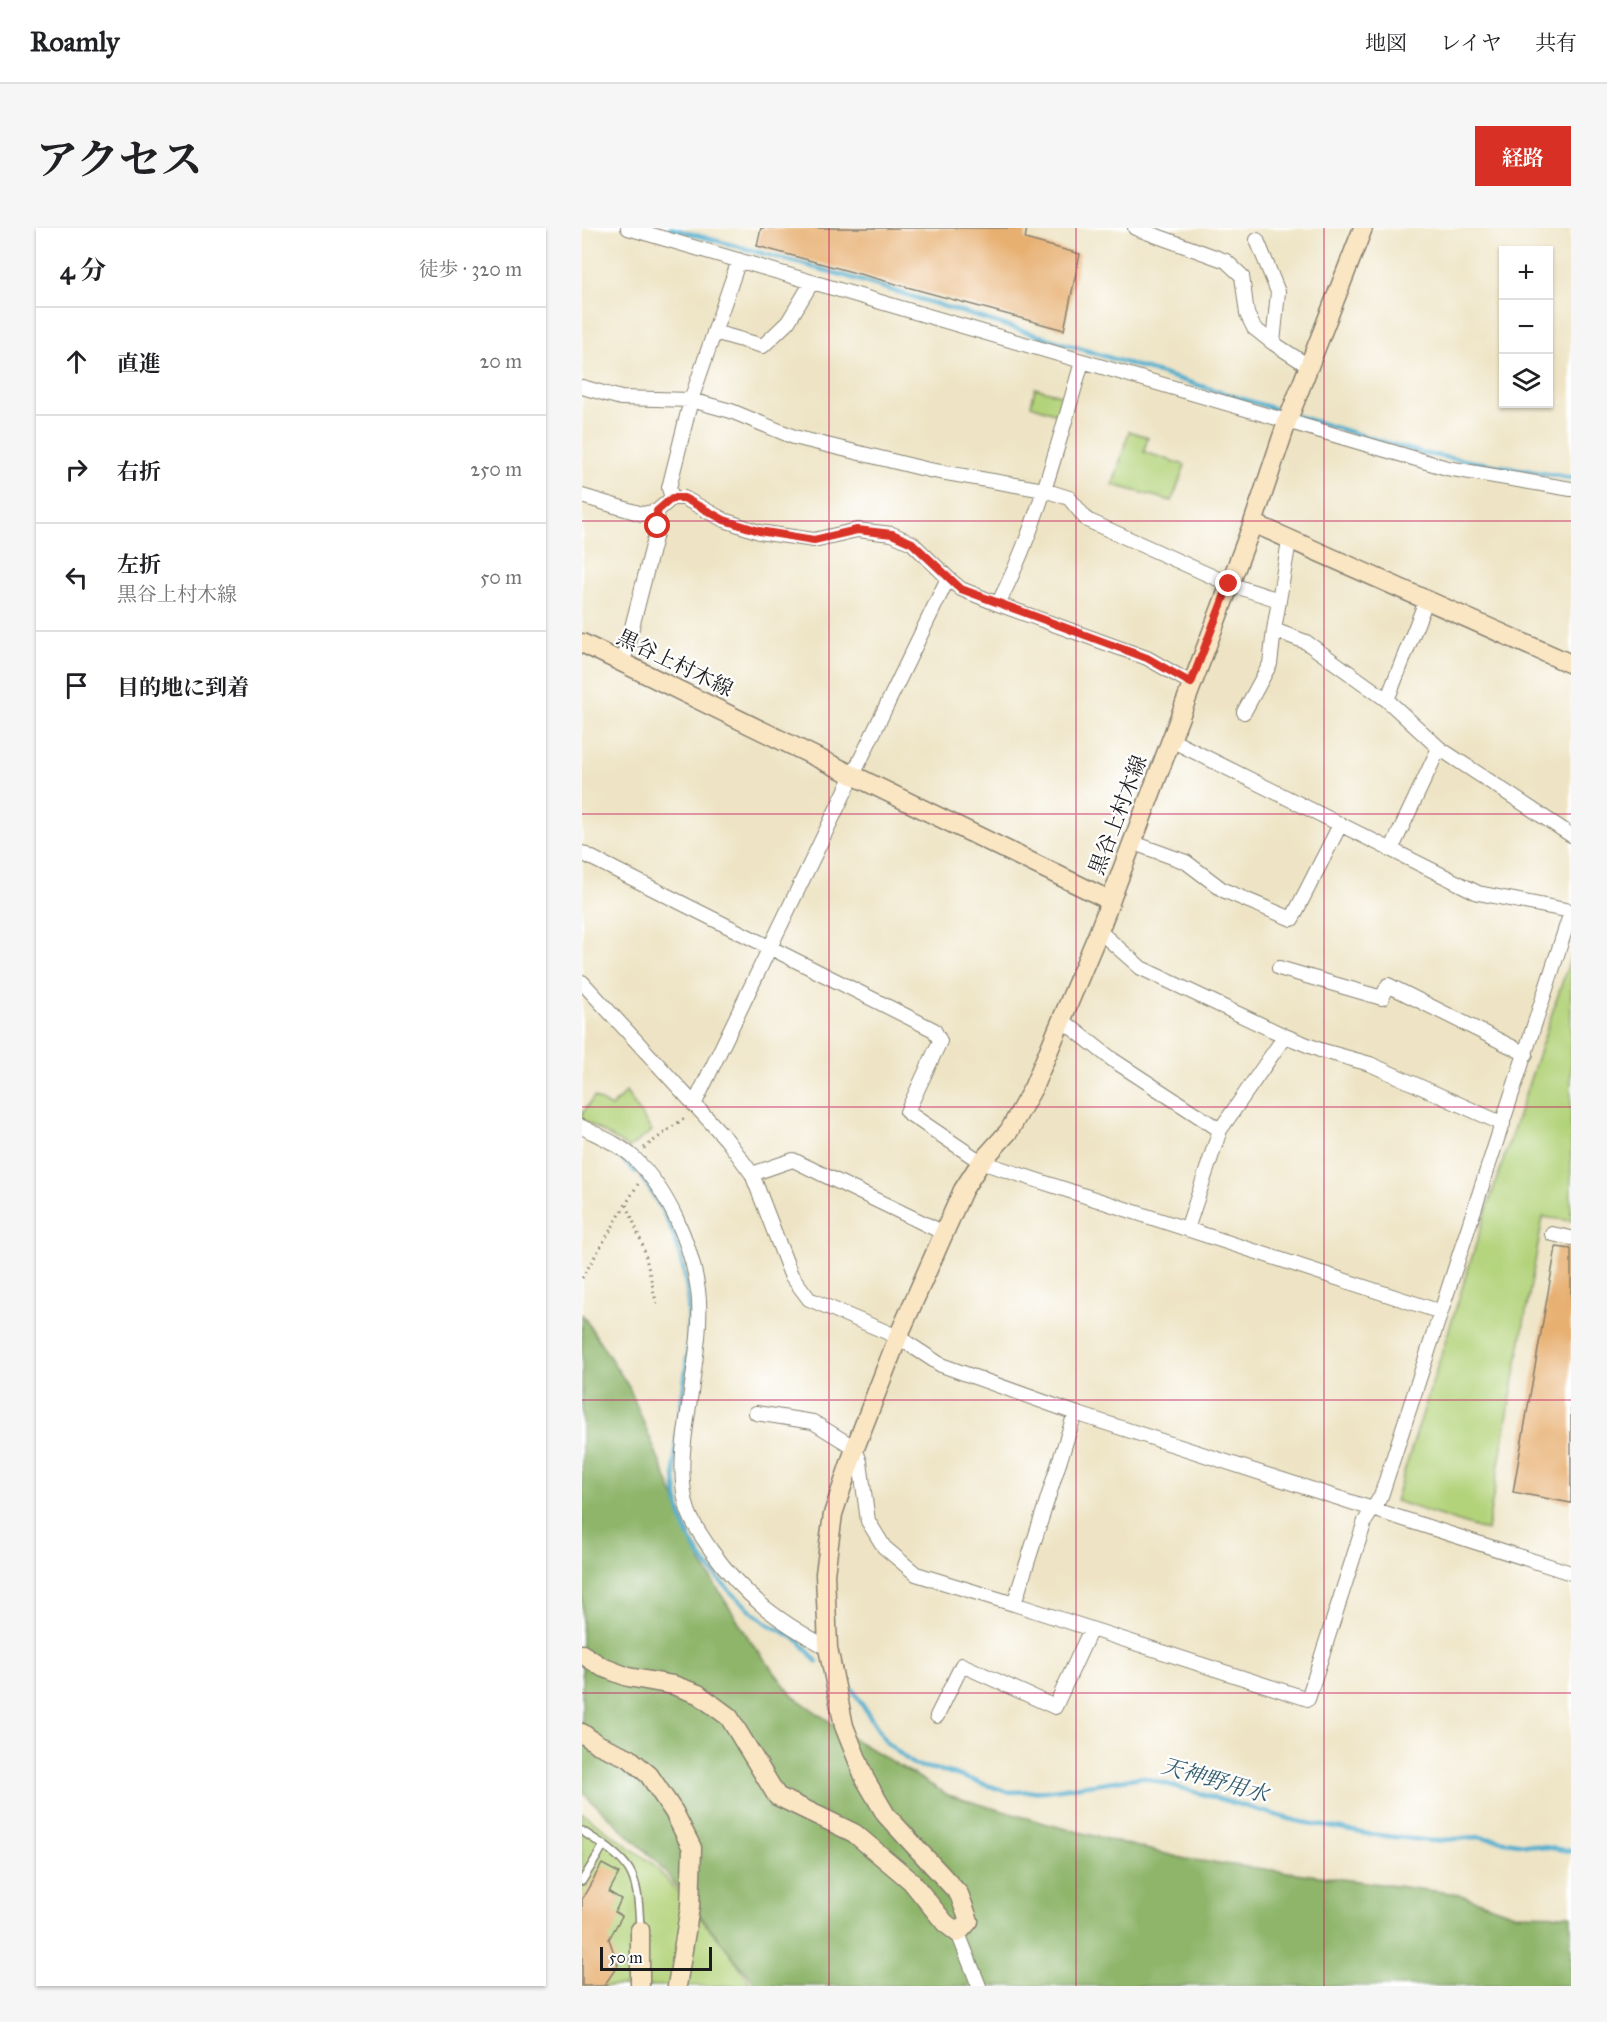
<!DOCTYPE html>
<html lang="ja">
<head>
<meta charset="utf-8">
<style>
	:root { --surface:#fff; --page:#f6f6f6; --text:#202124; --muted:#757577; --line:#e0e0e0; --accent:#d93025 }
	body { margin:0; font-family:"IM FELL Great Primer","Noto Serif JP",serif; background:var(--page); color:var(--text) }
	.controls { position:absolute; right:18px; top:18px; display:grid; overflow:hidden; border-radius:0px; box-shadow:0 2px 4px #0004 }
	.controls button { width:54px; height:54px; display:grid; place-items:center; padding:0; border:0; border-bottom:2px solid var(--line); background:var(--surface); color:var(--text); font:30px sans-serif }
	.scale { position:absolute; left:18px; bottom:15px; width:112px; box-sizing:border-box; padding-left:6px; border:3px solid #1c1c1c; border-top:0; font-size:16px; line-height:21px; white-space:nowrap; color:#1c1c1c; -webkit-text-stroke:4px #fff; paint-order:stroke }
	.stop { position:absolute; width:18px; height:18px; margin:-14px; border:4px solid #d93025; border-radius:50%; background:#fff }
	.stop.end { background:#d93025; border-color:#fff; box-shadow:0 2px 6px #0008 }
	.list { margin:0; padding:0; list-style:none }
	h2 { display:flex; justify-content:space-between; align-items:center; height:78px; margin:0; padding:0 24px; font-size:26px }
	h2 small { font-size:20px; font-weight:400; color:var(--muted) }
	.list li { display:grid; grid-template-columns:39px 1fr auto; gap:18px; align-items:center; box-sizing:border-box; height:108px; padding:0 24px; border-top:2px solid var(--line) }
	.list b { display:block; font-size:22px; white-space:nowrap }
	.list p { margin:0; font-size:20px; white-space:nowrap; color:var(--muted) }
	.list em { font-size:20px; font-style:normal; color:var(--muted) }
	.icon { flex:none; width:33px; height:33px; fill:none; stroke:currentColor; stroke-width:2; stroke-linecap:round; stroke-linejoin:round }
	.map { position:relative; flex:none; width:989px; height:1758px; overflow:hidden; border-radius:0px }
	header { display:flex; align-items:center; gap:36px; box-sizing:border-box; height:84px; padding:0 30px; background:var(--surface); border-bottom:2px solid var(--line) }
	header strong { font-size:28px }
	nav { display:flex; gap:33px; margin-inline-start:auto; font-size:21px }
	.intro { display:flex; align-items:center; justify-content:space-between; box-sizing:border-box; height:144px; padding:0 36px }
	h1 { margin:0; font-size:42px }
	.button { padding:15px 27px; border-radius:0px; background:var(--accent); color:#fff; font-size:21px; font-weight:700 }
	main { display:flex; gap:36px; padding:0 36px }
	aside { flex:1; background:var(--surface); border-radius:0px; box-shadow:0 2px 4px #0004 }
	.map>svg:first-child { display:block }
</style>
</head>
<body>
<header>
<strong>Roamly</strong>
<nav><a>地図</a><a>レイヤ</a><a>共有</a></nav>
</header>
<div class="intro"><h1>アクセス</h1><a class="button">経路</a></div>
<main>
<aside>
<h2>4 分<small>徒歩 · 320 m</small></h2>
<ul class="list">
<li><svg class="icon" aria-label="ahead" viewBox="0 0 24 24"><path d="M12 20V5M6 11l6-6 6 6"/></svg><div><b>直進</b></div><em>20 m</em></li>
<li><svg class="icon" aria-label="right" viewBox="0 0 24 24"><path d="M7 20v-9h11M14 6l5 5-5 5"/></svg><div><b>右折</b></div><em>250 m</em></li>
<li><svg class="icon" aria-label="left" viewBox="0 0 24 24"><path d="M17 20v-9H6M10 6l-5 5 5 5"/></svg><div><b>左折</b><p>黒谷上村木線</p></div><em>50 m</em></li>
<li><svg class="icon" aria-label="arrive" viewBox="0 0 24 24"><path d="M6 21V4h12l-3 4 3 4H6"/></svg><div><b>目的地に到着</b></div></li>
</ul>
</aside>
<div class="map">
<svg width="989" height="1758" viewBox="0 0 989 1758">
	<rect width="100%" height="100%" fill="#fff"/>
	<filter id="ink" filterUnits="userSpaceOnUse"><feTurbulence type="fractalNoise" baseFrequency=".0167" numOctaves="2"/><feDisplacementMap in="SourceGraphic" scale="12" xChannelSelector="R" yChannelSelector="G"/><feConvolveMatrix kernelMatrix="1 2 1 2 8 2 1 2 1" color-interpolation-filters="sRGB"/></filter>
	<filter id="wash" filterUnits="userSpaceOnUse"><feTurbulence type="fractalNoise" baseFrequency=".008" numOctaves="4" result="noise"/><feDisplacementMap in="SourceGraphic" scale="24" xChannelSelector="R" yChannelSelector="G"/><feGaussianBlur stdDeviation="1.35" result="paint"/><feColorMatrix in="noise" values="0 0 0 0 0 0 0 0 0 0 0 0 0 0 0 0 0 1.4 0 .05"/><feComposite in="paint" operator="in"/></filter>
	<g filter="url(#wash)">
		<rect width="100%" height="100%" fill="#eee4c5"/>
		<path fill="#b3d37a" stroke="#68784b" stroke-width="1.5" d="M 453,160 L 482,168 L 478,187 L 449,177 Z
			M 547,203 L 566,209 L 562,224 L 603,237 L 590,273 L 531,257 Z
			M 989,728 L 989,993 L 961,989 L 905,1303 L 813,1273 L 906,978 Z
			M 44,864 L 70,903 L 47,920 L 0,891 L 0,886 L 12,869 L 29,879 Z
			M 0,1585 L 71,1636 L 147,1723 L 170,1758 L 0,1758 Z"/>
		<path fill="#8eb56a" stroke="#556843" stroke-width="1.5" d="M 0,1086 L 47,1159 L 120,1336 L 169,1414 L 211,1468 L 277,1514 L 366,1567 L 469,1597 L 604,1631 L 876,1666 L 932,1686 L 989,1687 L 989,1758 L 175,1758 L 74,1633 L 0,1564 Z"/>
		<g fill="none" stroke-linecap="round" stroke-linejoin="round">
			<path stroke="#4fadcd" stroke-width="4.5" d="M 88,0 L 267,49 L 703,184
				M 711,187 L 839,225 L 989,250
				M 29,921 L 54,944
				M 60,950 C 108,1016 113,1079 102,1158 C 95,1202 86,1250 101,1294 C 114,1333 152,1370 185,1395 C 195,1402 207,1405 217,1413 C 223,1419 229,1427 235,1434
				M 270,1461 L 305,1515 L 332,1537 L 366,1544 L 426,1564 L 464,1563 L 560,1549 L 715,1593 L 786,1606 L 850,1613 L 896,1609 L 989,1623"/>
		</g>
		<g id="blocks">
			<path fill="#e7af70" d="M 179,0 L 445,0 L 443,11 L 498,26 L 482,102 L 175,18 Z
				M 974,1019 L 989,1021 L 989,1275 L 931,1264 Z
				M 20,1636 L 37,1645 L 27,1664 L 39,1671 L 33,1684 L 40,1688 L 27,1711 L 36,1737 L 22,1758 L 0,1758 L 0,1671 Z"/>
		</g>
	</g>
	<g filter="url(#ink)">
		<use href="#blocks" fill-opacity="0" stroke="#858070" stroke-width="1.5"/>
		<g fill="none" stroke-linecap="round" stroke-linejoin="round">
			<defs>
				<path id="lane" d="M 0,1603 C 50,1635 56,1641 58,1702
					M 0,1653 L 22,1617"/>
				<path id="street" d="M 46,0 L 865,240 L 989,261
					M 553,0 L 644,33 L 660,48 L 665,86 L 672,100 L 691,115
					M 675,12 L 696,64 L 691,115 L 728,139
					M 132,104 L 181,118 L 206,94 L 230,54
					M 0,159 L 39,170 L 109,172 L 149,183 L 212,209 L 347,242 L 462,262 L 487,270 L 505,292 L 647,356 L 697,372
					M 0,268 L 60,286 L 75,283 L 90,270 L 102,270 L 142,292 L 177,304 L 232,312 L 275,302 L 310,306 L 330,315 L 366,350
					M 90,270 L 87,260 L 109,172 L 157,32
					M 707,313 L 692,402 L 724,414 L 805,472
					M 844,373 L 805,472 L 857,520
					M 416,376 C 455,300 476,216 500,134
					M 41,434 L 76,298 L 75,283
					M 662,484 L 688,436 L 692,402
					M 589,512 L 896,665 L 989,683
					M 549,614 L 604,634 L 641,662 L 710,691 L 758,597
					M 809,622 L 857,520 L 989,607
					M 0,625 L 352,802 L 358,813 L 325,884 L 399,934 L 859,1084
					M 517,703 L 559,740 L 703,808 L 738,822 L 788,836 L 921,896
					M 697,740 L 800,770 L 806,757 L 944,826
					M 0,754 L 145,912 L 170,946 L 209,1047 L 227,1071 L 316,1109 L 359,1137 L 493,1185 L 989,1345
					M 480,792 L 531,832 L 638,902
					M 112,877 L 366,350 L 379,361 L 416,376 L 565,430 L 609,455
					M 0,899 C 17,908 37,916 51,929 C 86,962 109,1015 116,1062 C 120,1092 114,1127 110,1157 C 105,1196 95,1236 104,1275 C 108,1293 119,1307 129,1322 C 163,1369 196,1393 246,1420
					M 170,946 L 211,932 L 362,1005
					M 605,1001 L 638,902 L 703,808
					M 970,1006 L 989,1010
					M 174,1185 L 231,1194 L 273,1220 L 278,1234 L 286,1293 L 302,1319 L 334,1346 L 432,1376 L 493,1185
					M 432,1376 L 726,1471 L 783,1293 L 799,1268 L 989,684
					M 355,1488 L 380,1437 L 473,1479 L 509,1401
					M 376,1705 L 397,1758"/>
				<path id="secondary" d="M 671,295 L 989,436
					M 0,415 L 527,672
					M 0,1426 L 20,1439 L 46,1449 L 91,1457 L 116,1466 L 147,1489 L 195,1568 L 272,1605 L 329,1653 L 363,1695 L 376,1705 L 387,1693 L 377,1666 L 304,1587 L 283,1551 L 262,1498 L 246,1420 L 243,1346 L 251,1286 L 273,1220 L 316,1109 L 381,962 L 399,934 L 427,903 L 451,860 L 517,703 L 671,295 L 705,194 L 781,0
					M 0,1505 L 15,1516 L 47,1530 L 67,1547 L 92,1584 L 110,1620 L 108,1679 L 95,1758
					M 58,1758 L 58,1702"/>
			</defs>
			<use href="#lane" stroke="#858070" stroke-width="10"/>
			<use href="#street" stroke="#858070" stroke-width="16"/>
			<use href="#secondary" stroke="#858070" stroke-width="21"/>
			<path stroke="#858070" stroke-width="3" stroke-dasharray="1.5 4.5" stroke-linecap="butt" d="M 62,920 L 105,888
				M 45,977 L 62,1021 L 75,1078
				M 0,1050 L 56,956
				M 25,1758 L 26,1752"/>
			<use href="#lane" stroke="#fff" stroke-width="7"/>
			<use href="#street" stroke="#fff" stroke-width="14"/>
			<use href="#secondary" stroke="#fbe6c4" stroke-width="18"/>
		</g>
	</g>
	<g fill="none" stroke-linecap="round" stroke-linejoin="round" filter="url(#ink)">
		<path stroke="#d93025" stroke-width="8" d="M 76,298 L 75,283 L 90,270 L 102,270 L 142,292 L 177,303 L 232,312 L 275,302 L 310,306 L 330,315 L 379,361 L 565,430 L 609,455 L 647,356"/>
	</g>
	<path fill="none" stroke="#c2185b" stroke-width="1.5" stroke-opacity="0.55" d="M 247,0 L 247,1758M 494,0 L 494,1758M 742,0 L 742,1758M 0,293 L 989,293M 0,586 L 989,586M 0,879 L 989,879M 0,1172 L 989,1172M 0,1465 L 989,1465"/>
	<g text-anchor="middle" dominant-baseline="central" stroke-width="4.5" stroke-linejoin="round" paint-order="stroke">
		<g font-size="21" fill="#1c1c1c" stroke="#fff">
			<text transform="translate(93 435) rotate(26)">黒谷上村木線</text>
			<text transform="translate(536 587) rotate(-69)">黒谷上村木線</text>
		</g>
		<g font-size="22" font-style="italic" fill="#335d6c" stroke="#fff">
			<text transform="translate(633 1552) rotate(16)">天神野用水</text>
		</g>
	</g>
</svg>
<div class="controls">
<button>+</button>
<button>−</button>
<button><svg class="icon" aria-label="layers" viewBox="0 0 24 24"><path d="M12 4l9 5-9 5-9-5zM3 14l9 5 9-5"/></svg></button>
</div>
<div class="scale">50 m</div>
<div class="stop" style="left:76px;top:298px"></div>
<div class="stop end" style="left:647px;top:356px"></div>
</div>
</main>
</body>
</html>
